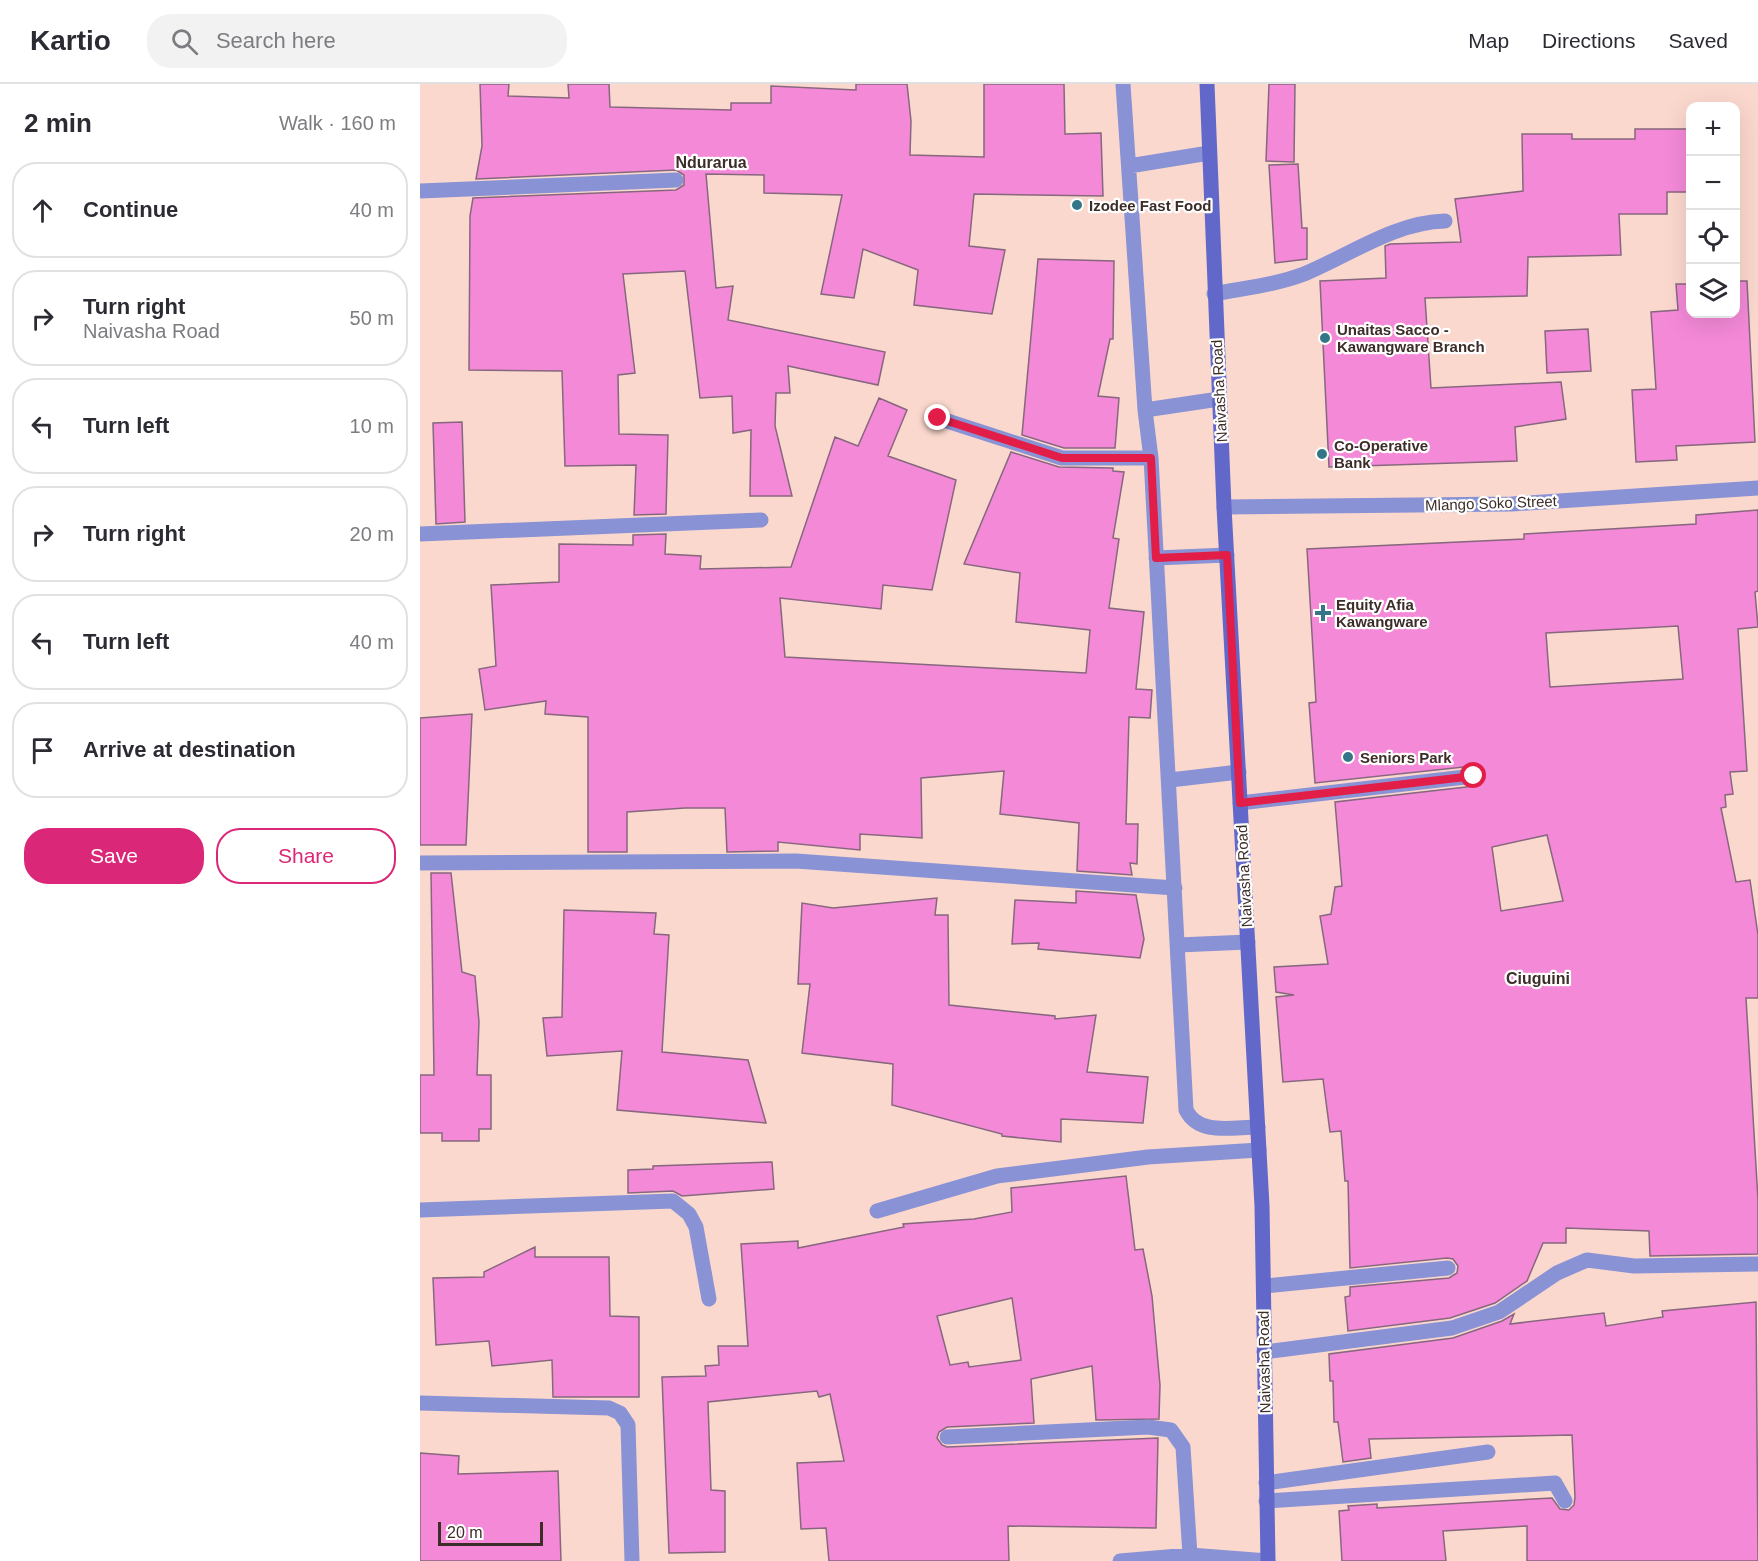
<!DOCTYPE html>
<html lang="en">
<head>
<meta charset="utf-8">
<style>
	:root { --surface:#fff; --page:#f2f2f3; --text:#2b2b33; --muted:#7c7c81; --line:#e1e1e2; --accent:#db2777 }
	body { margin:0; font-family:Arial,sans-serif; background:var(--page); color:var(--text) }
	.controls { position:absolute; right:18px; top:18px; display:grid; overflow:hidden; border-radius:12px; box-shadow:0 6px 24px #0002 }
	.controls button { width:54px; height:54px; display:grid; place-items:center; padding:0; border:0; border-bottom:2px solid var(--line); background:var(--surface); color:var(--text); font:30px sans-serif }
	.scale { position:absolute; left:18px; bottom:15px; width:105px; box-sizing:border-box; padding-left:6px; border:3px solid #3d2d28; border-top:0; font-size:16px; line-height:21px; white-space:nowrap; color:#3d2d28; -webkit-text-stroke:4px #fff; paint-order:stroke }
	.stop { position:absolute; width:18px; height:18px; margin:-14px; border:4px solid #e11d48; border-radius:50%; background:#fff }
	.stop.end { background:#e11d48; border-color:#fff; box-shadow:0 2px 6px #0008 }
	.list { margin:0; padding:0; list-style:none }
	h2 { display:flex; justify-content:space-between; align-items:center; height:78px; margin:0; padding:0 24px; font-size:26px }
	h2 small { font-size:20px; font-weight:400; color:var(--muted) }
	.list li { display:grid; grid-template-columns:39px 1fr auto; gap:18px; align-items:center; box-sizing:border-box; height:96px; margin:0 12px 12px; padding:0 12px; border:2px solid var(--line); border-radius:24px }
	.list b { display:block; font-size:22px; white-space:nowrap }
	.list p { margin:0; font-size:20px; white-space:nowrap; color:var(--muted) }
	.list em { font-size:20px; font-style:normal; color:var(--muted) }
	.actions { display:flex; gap:12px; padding:18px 24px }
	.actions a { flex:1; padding:14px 0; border:2px solid var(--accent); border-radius:24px; text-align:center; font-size:21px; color:var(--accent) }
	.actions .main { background:var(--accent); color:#fff }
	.icon { flex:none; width:33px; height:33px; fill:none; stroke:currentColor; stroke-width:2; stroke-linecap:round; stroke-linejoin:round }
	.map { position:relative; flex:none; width:1338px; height:1477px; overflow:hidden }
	header { display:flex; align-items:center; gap:36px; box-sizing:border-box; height:84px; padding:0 30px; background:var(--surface); border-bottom:2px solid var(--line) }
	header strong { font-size:28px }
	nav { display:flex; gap:33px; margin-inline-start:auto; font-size:21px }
	.search { width:420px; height:54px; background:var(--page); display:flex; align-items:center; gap:15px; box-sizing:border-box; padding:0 21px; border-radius:24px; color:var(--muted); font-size:22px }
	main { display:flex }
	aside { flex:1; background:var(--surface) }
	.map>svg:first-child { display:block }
</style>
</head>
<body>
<header>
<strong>Kartio</strong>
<div class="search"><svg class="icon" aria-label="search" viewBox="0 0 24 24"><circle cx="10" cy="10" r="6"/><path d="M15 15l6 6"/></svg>Search here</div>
<nav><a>Map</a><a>Directions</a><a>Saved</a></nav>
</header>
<main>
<aside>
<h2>2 min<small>Walk · 160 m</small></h2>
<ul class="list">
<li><svg class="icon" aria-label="ahead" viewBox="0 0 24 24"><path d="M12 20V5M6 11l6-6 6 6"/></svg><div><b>Continue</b></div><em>40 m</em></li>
<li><svg class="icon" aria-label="right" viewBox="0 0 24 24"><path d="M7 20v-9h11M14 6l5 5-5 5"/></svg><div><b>Turn right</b><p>Naivasha Road</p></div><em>50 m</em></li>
<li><svg class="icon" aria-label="left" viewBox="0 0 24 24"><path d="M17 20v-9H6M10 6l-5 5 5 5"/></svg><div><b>Turn left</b></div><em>10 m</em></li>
<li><svg class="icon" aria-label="right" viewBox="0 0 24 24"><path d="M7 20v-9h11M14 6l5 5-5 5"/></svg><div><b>Turn right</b></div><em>20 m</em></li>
<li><svg class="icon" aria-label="left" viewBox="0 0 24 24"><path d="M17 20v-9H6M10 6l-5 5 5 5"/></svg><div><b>Turn left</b></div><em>40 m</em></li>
<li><svg class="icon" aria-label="arrive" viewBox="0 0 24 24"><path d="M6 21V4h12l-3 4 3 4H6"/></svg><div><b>Arrive at destination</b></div></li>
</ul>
<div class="actions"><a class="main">Save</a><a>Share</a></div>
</aside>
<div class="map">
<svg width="1338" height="1477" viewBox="0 0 1338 1477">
	<rect width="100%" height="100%" fill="#fbd8ce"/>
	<path fill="#f489d8" stroke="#87677e" stroke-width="1.5" fill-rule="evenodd" d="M 60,0 L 89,0 L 88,12 L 149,14 L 148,0 L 189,0 L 190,23 L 311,26 L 311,19 L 351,19 L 351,2 L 436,6 L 436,0 L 487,0 L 491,37 L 490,71 L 564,73 L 564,0 L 644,0 L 645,50 L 681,49 L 683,112 L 554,110 L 549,162 L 585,166 L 572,230 L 494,221 L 498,186 L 443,165 L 434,214 L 401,210 L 422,111 L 344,109 L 344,91 L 286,90 L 296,204 L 313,202 L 308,236 L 465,268 L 458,301 L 368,282 L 370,309 L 356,309 L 355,342 L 372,412 L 330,412 L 331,346 L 313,349 L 312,312 L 280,314 L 265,187 L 203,190 L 215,289 L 198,291 L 199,350 L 248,351 L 246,430 L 214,431 L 216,381 L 145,382 L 142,287 L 49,286 L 50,132 L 53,114 L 256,106 L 264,101 L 264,91 L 256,86 L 56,95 L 62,62 Z
		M 849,0 L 875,0 L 874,78 L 846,77 Z
		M 1215,45 L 1267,45 L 1270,108 L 1247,108 L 1247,130 L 1199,130 L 1201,171 L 1108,173 L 1107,212 L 1005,214 L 1011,304 L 1141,298 L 1146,335 L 1095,343 L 1097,377 L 909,383 L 900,197 L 966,194 L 965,162 L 970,160 L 1041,158 L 1035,115 L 1103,107 L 1102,50 L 1152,50 L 1152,55 L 1215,55 Z
		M 878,80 L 882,144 L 887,144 L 887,175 L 855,179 L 849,81 Z
		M 618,175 L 694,177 L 693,255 L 690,255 L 678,312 L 699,314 L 695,364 L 644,364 L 602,351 Z
		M 1316,197 L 1327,197 L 1335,358 L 1256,362 L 1257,376 L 1216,378 L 1212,306 L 1236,305 L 1231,228 L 1258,226 L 1256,200 L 1270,200 L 1270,230 L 1316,230 Z
		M 1168,245 L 1171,287 L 1127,289 L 1125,247 Z
		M 459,314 L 487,326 L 468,372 L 536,396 L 512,506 L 463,501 L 461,525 L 360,514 L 365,573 L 666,589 L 670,546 L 596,538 L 600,489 L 544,480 L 591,368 L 639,383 L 693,384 L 693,387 L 704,388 L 693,454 L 699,455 L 689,524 L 724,528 L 716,605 L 732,606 L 730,634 L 709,633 L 706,740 L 718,740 L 717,780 L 710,779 L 712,791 L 657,787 L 659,739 L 580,730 L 584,687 L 501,694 L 502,754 L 440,750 L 440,766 L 358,758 L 358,767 L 307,768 L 305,724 L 265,724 L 207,728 L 207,768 L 168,768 L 168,633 L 125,630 L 126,617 L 65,626 L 59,585 L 76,582 L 71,501 L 139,498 L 139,460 L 213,461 L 213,451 L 246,450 L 245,470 L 281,472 L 280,485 L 371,483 L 415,353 L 438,362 Z
		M 42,338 L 45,438 L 16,440 L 13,339 Z
		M 1338,426 L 1338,507 L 1335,508 L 1338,543 L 1318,545 L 1327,687 L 1310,688 L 1313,710 L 1305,711 L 1306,723 L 1301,724 L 1316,798 L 1330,796 L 1338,851 L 1338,914 L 1326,914 L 1338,1116 L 1338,1170 L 1230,1172 L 1229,1147 L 1146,1144 L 1146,1159 L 1123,1159 L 1107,1197 L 1075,1219 L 1030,1234 L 928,1247 L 925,1213 L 930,1212 L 930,1203 L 1029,1194 L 1037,1189 L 1038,1182 L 1033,1175 L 1027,1174 L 930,1184 L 928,1097 L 925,1097 L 921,1047 L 910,1048 L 903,995 L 863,998 L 856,913 L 874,911 L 856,908 L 854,883 L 908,880 L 900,832 L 911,830 L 915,803 L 922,802 L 915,718 L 1055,702 L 1060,699 L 1064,691 L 1061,686 L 1053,682 L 895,699 L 889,619 L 896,618 L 887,465 L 1104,455 L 1104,450 L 1276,440 L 1276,431 ZM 1258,542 L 1263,595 L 1130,603 L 1126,549 ZM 1127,751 L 1143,817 L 1081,827 L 1072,763 Z
		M 52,630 L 46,761 L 0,761 L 0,634 Z
		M 11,789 L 31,789 L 42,888 L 55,892 L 59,938 L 57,991 L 71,991 L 71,1045 L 59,1045 L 59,1057 L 22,1057 L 22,1049 L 0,1049 L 0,991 L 14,991 Z
		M 656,807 L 716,811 L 724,855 L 720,874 L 618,865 L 619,859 L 592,860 L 595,816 L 656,819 Z
		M 517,814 L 515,831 L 528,831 L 529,921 L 635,932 L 635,935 L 676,931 L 667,988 L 728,993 L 723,1039 L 641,1035 L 641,1058 L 582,1052 L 582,1050 L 472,1021 L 473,980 L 382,969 L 390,900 L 378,900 L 382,819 L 413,824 Z
		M 144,826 L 236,829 L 234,850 L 249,851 L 242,968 L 328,976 L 346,1039 L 197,1026 L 202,967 L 127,972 L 123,934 L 142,933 Z
		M 352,1078 L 354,1105 L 262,1112 L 253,1107 L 208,1109 L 208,1086 L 233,1085 L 233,1082 Z
		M 706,1092 L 715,1166 L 723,1165 L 732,1212 L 740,1301 L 739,1335 L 676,1336 L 672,1282 L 611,1295 L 614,1339 L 527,1343 L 519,1348 L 517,1354 L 522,1361 L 527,1363 L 738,1354 L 736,1444 L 588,1442 L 589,1477 L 409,1477 L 406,1444 L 381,1445 L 377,1379 L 424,1377 L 410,1310 L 399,1313 L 397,1307 L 288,1318 L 291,1406 L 305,1407 L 305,1468 L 249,1469 L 242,1293 L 286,1292 L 285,1282 L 299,1281 L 298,1262 L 328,1262 L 321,1160 L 378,1157 L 378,1164 L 484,1143 L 483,1140 L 554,1135 L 592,1128 L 591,1104 ZM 592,1214 L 601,1276 L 549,1283 L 548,1278 L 530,1281 L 517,1232 Z
		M 115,1163 L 115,1173 L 189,1173 L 190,1232 L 219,1233 L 219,1313 L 133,1313 L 132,1276 L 72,1282 L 69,1257 L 16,1261 L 13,1194 L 64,1193 L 64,1188 Z
		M 1336,1218 L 1338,1477 L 1107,1477 L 1107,1442 L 1023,1447 L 1026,1477 L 922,1477 L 919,1427 L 929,1426 L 928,1422 L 957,1420 L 957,1424 L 1132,1414 L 1140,1425 L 1149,1426 L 1154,1421 L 1155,1413 L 1152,1351 L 949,1355 L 951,1374 L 923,1378 L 918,1338 L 914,1338 L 913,1297 L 910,1297 L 909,1270 L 1033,1254 L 1082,1237 L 1094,1230 L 1090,1240 L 1184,1229 L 1186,1242 L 1243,1233 L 1242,1227 Z
		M 0,1369 L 39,1372 L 38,1390 L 138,1387 L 141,1477 L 0,1477 Z"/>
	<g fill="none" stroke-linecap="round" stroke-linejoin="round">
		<path stroke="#8992d4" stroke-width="15" d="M 794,210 C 824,204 855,201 884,190 C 928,172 975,138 1025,137
			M 820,719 L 1054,692
			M 846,1399 L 1068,1368
			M 846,1417 L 1135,1399 L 1145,1417"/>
		<path stroke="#8992d4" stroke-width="15" d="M 703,0 L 725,326 L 731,374 L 766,1026 C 779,1052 812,1043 838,1043
			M 709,82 L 789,69
			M 0,107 L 256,96
			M 725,326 L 799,315
			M 518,334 L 642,374 L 731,374
			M 804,423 L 1092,420 L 1338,404
			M 0,450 L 341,436
			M 736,474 L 807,471
			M 750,696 L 819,688
			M 0,779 L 376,777 L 755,804
			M 758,861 L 828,858
			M 0,1126 L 253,1117 L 269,1130 L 276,1143 L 289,1215
			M 457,1127 L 577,1092 L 728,1073 L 839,1066
			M 844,1202 L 1028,1184
			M 844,1268 L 1032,1244 L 1079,1228 L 1137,1189 L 1167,1176 L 1214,1182 L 1338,1180
			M 0,1319 L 189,1324 L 200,1329 L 208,1341 L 212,1477
			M 527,1353 L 728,1343 L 751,1346 L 763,1363 L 770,1471 L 848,1477
			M 700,1477 L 770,1471 L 770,1477"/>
		<path stroke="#6168ca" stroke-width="15" d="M 787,0 L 804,423 L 842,1122 L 848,1477"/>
	</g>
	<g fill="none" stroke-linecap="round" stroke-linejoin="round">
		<path stroke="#e11d48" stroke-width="8" d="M 518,334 L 642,374 L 731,374 L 736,474 L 807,471 L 820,719 L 1054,692"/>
	</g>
	<g fill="#347688" stroke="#fff" stroke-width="2">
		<circle cx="657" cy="121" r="6"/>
		<circle cx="905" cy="254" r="6"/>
		<circle cx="902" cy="370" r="6"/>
		<path d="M900 520h6v6h6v6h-6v6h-6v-6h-6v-6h6z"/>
		<circle cx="928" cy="673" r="6"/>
	</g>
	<g text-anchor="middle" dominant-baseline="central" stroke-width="4.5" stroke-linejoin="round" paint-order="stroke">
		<g font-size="15" font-weight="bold" fill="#3d2d28" stroke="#fff" text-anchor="start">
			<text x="669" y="121">Izodee Fast Food</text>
			<text x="917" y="245">Unaitas Sacco -<tspan x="917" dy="17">Kawangware Branch</tspan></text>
			<text x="914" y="361">Co-Operative<tspan x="914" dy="17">Bank</tspan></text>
			<text x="916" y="520">Equity Afia<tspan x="916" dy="17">Kawangware</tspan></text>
			<text x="940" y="673">Seniors Park</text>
		</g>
		<g font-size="15" fill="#3d2d28" stroke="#fff">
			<text transform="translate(799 307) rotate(-93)">Naivasha Road</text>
			<text transform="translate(1071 419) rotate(-2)">Mlango Soko Street</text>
			<text transform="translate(824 792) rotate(-93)">Naivasha Road</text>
			<text transform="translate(844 1278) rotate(-91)">Naivasha Road</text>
		</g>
		<g font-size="16" font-weight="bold" fill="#3d2d28" stroke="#fff">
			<text x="291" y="78">Ndurarua</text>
			<text x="1118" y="894">Ciuguini</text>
		</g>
	</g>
</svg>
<div class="controls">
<button>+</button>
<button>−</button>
<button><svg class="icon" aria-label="locate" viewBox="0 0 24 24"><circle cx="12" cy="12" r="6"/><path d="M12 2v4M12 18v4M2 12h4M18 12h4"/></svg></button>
<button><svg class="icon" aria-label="layers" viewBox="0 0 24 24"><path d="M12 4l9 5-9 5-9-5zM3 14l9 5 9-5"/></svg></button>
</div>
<div class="scale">20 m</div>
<div class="stop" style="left:1054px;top:692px"></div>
<div class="stop end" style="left:518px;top:334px"></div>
</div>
</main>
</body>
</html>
